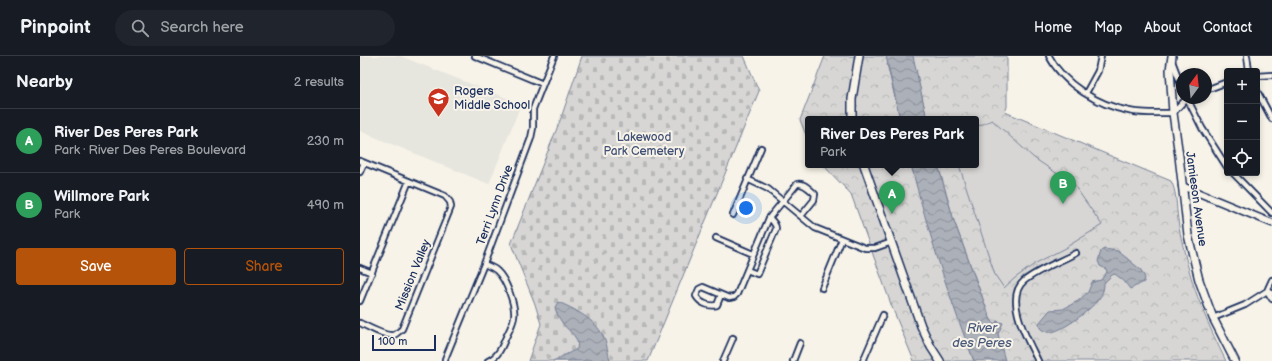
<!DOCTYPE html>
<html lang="en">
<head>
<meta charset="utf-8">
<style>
	:root { --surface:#171b24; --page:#20242c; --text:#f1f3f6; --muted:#9ea1a6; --line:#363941; --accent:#b45309 }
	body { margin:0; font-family:"Balsamiq Sans",sans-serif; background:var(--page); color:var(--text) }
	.controls { position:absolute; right:12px; top:12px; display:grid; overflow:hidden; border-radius:4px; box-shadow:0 2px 6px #0003 }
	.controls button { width:36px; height:36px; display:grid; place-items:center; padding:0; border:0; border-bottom:1px solid var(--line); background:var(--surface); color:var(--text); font:20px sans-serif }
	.compass { position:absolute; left:816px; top:12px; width:36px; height:36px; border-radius:50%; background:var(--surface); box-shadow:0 2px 6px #0003; rotate:15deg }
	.scale { position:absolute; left:12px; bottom:10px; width:64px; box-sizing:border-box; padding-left:4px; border:2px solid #1b2f5e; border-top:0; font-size:11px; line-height:14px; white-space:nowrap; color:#1b2f5e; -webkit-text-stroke:3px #f7f3e8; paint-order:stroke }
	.you { position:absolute; left:386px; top:152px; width:14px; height:14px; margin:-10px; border:3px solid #fff; border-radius:50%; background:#1a73e8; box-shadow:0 0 0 6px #1a73e833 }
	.badge { display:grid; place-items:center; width:26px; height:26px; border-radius:50%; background:var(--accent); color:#fff; font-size:13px; font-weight:700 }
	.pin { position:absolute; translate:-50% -33px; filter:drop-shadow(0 1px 2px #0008) }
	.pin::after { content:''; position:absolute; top:21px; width:14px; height:12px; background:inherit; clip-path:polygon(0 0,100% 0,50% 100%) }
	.popup { position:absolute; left:445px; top:60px; width:174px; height:52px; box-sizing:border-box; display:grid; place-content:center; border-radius:4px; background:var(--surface); filter:drop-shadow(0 1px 3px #0005); font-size:13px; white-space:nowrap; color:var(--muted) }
	.popup b { font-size:15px; color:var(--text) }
	.popup::after { content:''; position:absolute; left:50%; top:100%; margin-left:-8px; border:8px solid transparent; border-top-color:var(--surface) }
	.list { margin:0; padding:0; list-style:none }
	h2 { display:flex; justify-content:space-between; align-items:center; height:52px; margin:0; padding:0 16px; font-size:17px }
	h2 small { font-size:13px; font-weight:400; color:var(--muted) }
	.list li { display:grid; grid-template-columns:26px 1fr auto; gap:12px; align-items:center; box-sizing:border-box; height:64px; padding:0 16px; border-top:1px solid var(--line) }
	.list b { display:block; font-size:15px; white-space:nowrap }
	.list p { margin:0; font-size:13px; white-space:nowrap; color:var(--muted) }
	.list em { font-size:13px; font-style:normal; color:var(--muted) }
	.actions { display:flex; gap:8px; padding:12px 16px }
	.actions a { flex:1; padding:9px 0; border:1px solid var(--accent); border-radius:4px; text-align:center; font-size:14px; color:var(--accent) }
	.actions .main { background:var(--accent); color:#fff }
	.icon { flex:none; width:22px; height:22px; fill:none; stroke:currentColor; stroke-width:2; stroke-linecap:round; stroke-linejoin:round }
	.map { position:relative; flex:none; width:912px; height:305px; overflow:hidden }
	header { display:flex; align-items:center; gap:24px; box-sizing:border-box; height:56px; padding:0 20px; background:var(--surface); border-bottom:1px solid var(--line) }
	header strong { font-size:19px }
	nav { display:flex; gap:22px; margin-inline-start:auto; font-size:14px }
	.search { width:280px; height:36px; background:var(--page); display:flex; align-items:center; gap:10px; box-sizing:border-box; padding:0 14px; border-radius:22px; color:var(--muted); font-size:15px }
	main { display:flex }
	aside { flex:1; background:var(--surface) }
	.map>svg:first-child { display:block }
</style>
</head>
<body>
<header>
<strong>Pinpoint</strong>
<div class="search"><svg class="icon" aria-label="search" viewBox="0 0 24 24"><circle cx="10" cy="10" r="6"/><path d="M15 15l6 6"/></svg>Search here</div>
<nav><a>Home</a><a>Map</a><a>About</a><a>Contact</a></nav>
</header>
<main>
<aside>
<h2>Nearby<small>2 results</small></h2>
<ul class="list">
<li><span class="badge" style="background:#2e9e5b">A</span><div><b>River Des Peres Park</b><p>Park · River Des Peres Boulevard</p></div><em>230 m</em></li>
<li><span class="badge" style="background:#2e9e5b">B</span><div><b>Willmore Park</b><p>Park</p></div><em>490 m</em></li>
</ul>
<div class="actions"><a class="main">Save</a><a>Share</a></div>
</aside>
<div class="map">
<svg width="912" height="305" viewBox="0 0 912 305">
	<defs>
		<pattern id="cemetery-stones" width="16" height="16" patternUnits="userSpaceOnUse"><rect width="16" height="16" fill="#d7d6d4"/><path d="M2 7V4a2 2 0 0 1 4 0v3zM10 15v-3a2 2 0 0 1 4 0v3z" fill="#b8b8b8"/></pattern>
		<pattern id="park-crowns" width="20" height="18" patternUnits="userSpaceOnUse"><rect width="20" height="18" fill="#d7d6d4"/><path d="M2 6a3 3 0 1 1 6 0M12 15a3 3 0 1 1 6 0" fill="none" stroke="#b8b8b8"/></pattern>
		<pattern id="water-waves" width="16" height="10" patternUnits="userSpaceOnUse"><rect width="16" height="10" fill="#acb0b9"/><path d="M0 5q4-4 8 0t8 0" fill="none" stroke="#8b909a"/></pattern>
	</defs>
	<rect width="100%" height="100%" fill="#f7f3e8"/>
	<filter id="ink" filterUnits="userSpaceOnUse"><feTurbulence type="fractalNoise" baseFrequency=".025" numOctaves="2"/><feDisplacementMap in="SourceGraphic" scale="8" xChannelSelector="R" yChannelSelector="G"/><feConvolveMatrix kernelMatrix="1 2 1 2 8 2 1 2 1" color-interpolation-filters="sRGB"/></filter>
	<g filter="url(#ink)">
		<path fill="#e6e5de" d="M 0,0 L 40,0 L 161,48 L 129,128 L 0,75 Z"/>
		<path fill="url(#cemetery-stones)" stroke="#798299" d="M 222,0 L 384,0 L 399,35 L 288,305 L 168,305 L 181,268 L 175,248 L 151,188 L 201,62 Z"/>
		<path fill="url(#park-crowns)" stroke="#798299" d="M 465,0 L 647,0 L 647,51 L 645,56 L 811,125 C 817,136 816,150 818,163 C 819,176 823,188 825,199 C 834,237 849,271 866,305 L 645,305 L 640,291 L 636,267 L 633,268 L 630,262 L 594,165 L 578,109 L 616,109 L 616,63 L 567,63 L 557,20 L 527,8 L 540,63 L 448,63 L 448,84 L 440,64 Z
			M 463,109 L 551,109 C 570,175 590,241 614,305 L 554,305 L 532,251 L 491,138 Z"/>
		<path fill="#d7d6d4" stroke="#798299" d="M 632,64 L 674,102 L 714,129 L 742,169 L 705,192 L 676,207 L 655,222 L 644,232 L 635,219 L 599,109 L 616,109 L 616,71 Z"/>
		<path fill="url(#water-waves)" stroke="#727c95" d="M 526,0 L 553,0 L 567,63 L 540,63 Z
			M 551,109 L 578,109 L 594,165 L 630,262 L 634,268 L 637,265 L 643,267 L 638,278 L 645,305 L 614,305 C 589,242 568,175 551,109 Z
			M 744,193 L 758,195 L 781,214 L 785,222 L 784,226 L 770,233 L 764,225 L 755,218 L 752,219 L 744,227 C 744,234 742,239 738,244 C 730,254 700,278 688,276 C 685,276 682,274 680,272 L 679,267 L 690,254 L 703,253 L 718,245 L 728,236 L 732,226 L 741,224 L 747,216 L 746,213 L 740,210 L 738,205 L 741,195 Z
			M 198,246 C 213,252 236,264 243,280 C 247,287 248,297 250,305 L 193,305 L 217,293 C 220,281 210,277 204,269 C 200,264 196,257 195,251 Z"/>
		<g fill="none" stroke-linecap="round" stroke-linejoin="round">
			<defs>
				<path id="minor" d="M 115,0 L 183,28
					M 689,0 C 704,29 738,49 769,55 C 783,58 798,57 813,57 L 827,42
					M 887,0 L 889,15
					M 812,5 L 822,31
					M 897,20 L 912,19
					M 846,34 L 867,26
					M 897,35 L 912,63
					M 726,37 L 738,15 L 741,0
					M 827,42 L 842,72 L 867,111
					M 0,105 L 85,140 L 90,146 L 91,151 L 42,273 C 39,275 37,278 34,279 C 26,281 8,271 0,267
					M 0,116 L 4,107
					M 873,117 L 912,157
					M 387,123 L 408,133 L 455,172 L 505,192 L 515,192 L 532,186
					M 373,159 L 401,92
					M 356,182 L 393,198
					M 124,208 C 128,210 133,211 137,215 C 146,223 156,250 154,261 C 153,268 149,275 146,281 C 142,291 138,301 128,305
					M 0,212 L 12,217
					M 387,214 L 397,218 L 416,173 C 416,168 413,165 409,162
					M 912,224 L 907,235 L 912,243
					M 462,232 L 482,183
					M 361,239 L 357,249 C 349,251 340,247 336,240 L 339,233 L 343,231 L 369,242 L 374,241 L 377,238 L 409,162 L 437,128 C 444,126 450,134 455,138 L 454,144 L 441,160
					M 0,245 L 49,125
					M 853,262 L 885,249 L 907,235 L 912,237
					M 85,305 L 85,303 L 124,208 L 171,82 L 173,72 L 173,53 L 194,0
					M 363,305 L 373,282
					M 433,305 L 440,287
					M 503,305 L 523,259
					M 678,305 C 669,286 643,243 664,225 C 679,213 699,206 716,197"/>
				<path id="tertiary" d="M 822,130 L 912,167"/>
				<path id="secondary" d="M 812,0 L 810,14 L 813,57 L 819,100 L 828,179 L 839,224 L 853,262 L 875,305
					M 492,63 L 492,43 L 499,0
					M 504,109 L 561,270 L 571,291 L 580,305"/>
			</defs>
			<use href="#minor" stroke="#1b2f5e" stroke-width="8"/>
			<use href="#tertiary" stroke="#1b2f5e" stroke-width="9"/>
			<use href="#secondary" stroke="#1b2f5e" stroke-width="10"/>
			<use href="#minor" stroke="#f7f3e8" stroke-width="4.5"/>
			<use href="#tertiary" stroke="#f7f3e8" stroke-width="6"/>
			<use href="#secondary" stroke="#f7f3e8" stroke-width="7"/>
		</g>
	</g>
	<defs>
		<symbol id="school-pin" viewBox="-11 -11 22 30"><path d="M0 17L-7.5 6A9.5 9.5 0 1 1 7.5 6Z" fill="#c8321e" stroke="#f7f3e8"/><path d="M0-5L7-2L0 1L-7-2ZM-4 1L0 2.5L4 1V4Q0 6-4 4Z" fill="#fff"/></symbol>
	</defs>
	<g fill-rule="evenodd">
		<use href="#school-pin" x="66" y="30" width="25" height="34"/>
	</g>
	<g text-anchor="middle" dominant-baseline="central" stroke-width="4" stroke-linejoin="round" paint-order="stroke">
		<g font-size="12" fill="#1b2f5e" stroke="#f7f3e8" text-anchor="start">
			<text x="94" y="35">Rogers<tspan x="94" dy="14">Middle School</tspan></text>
		</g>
		<g font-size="12" fill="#415076" stroke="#f7f3e8">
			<text x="284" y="81">Lakewood<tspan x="284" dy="14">Park Cemetery</tspan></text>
		</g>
		<g font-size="12" fill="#1b2f5e" stroke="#f7f3e8">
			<text transform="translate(836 143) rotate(82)">Jamieson Avenue</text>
			<text transform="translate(135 149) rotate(-70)">Terri Lynn Drive</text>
			<text transform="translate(53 219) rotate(-68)">Mission Valley</text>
		</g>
		<g font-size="13" font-style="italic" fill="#465679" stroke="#f7f3e8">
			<text x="622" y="272">River<tspan x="622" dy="15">des Peres</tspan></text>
		</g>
	</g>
</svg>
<div class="controls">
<button>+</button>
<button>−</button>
<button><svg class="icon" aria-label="locate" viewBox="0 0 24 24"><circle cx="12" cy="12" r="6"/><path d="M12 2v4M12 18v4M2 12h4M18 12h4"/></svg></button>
</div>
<svg class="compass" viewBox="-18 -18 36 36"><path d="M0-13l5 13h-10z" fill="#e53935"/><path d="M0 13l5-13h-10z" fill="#9ea1a6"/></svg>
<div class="scale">100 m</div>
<div class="you"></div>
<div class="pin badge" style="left:532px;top:158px;background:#2e9e5b">A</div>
<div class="popup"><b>River Des Peres Park</b>Park</div>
<div class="pin badge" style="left:703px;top:148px;background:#2e9e5b">B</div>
</div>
</main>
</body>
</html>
